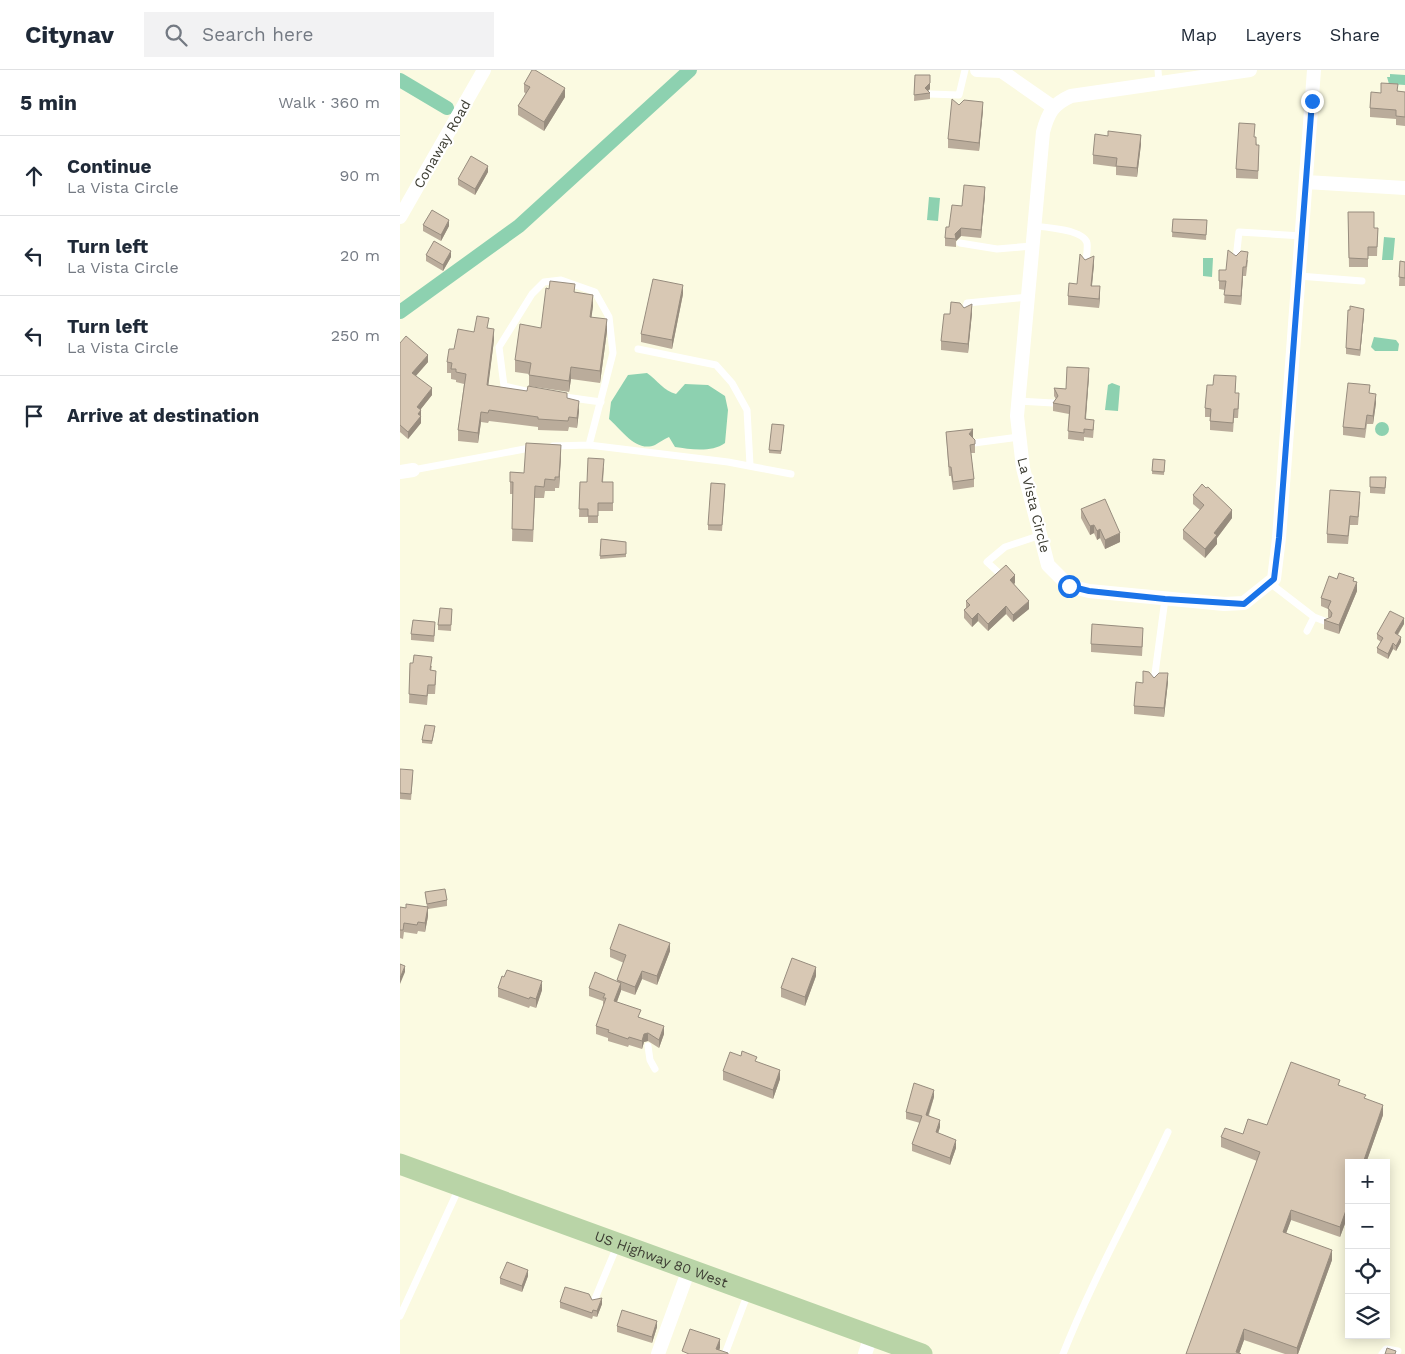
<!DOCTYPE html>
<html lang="en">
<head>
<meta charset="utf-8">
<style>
	:root { --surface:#fff; --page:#f2f2f3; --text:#1f2937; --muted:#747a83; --line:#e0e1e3 }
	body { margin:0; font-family:"Work Sans",sans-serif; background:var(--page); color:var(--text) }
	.controls { position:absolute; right:15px; bottom:15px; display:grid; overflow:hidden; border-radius:0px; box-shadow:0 2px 12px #0003 }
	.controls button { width:45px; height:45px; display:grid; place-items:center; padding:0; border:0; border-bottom:1px solid var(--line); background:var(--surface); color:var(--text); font:25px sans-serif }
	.stop { position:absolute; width:15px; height:15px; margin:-11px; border:4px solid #1a73e8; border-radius:50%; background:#fff }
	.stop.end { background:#1a73e8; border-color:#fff; box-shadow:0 1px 5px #0008 }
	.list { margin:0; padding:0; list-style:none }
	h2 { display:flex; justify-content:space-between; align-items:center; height:65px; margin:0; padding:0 20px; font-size:21px }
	h2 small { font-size:16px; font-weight:400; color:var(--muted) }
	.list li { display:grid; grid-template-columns:32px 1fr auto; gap:15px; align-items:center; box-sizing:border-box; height:80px; padding:0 20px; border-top:1px solid var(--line) }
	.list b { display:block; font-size:19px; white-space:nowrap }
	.list p { margin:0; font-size:16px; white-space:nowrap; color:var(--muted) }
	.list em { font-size:16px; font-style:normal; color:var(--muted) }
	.icon { flex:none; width:28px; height:28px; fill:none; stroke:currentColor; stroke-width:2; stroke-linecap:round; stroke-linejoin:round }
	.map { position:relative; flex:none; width:1005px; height:1284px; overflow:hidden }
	header { display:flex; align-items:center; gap:30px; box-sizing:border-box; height:70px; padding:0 25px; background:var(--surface); border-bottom:1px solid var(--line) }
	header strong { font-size:24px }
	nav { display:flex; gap:28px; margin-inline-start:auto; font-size:18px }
	.search { width:350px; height:45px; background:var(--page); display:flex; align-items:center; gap:12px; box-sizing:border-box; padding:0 18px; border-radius:0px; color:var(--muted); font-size:19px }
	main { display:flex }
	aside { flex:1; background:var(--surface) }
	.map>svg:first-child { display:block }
</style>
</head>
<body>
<header>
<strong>Citynav</strong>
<div class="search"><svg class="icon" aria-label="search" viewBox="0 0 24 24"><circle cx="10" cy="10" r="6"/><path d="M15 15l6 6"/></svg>Search here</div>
<nav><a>Map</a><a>Layers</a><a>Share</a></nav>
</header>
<main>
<aside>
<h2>5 min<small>Walk · 360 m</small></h2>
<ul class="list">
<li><svg class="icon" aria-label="ahead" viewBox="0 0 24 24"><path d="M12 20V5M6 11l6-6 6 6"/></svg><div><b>Continue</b><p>La Vista Circle</p></div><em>90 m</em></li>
<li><svg class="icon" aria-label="left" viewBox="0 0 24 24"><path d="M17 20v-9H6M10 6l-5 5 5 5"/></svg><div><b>Turn left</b><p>La Vista Circle</p></div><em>20 m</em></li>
<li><svg class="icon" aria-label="left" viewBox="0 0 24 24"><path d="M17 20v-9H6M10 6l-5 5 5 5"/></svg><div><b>Turn left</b><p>La Vista Circle</p></div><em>250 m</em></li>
<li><svg class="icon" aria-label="arrive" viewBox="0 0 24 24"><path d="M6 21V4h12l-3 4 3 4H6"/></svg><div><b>Arrive at destination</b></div></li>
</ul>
</aside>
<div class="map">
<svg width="1005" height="1284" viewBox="0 0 1005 1284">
	<rect width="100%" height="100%" fill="#fbfae1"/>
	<path fill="#8dd1b0" d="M 990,4 L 1005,5 L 1005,15 L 989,14 L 987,7 L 990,7 Z
		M 529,127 L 540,128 L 538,151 L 527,150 Z
		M 984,167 L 995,168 L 993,190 L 982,190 Z
		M 803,188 L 813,188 L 812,207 L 803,206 Z
		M 974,267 L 996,270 L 999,274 L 998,281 L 975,281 L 971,277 Z
		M 247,303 C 257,310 264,321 276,324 L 285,314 L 308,315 L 325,326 L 328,340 L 325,373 C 311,383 290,379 275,377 L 269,367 C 264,369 260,372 255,375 C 236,383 221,359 209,349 L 211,332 L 228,305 Z
		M 712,313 L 720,316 L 718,341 L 705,340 L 708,315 Z
		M975 359a7 7 0 1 1 14 0a7 7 0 1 1-14 0Z"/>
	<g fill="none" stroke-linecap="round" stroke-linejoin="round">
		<path stroke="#8dd1b0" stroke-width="14" d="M 0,10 L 47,38
			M 0,242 L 119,156 L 290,0"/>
		<path stroke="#fff" stroke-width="7" d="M 758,0 L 759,13
			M 530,24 L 559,25 L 565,0
			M 634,156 C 645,157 684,160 687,173 C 688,179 686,187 686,194
			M 560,173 L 597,179 L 632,176
			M 836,189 L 839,162 L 902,166
			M 899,206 L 962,211
			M 565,242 L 567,233 L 628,227
			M 238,279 L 316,295 L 332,313 L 347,340 L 350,395
			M 130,322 L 104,316 L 99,277 L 132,224 L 144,212 L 161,210 L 195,222 L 209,247 L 213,283 L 189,375
			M 158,326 L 201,332
			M 618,331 L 653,333
			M 574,373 L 619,367
			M 153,376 L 189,375 L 328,392 L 391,404
			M 13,400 L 135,377
			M 598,502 L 587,492 L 605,477 L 641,465
			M 870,513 L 914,547 L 907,561
			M 914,547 L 927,552
			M 754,611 L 765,529
			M 248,976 L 250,990 L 255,999
			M 194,1231 L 217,1176
			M 0,1246 L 59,1118
			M 325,1284 L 348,1223
			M 663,1284 C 693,1208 734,1136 768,1062
			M 982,1284 L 986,1279 L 998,1281"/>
		<path stroke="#fff" stroke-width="14" d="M 577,0 L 601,1
			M 600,0 L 653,37
			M 850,0 L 671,26 C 653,34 648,43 643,62 L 617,346 L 623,398 L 648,495 L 669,516 L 689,521 L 824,534 L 844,533 L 874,509 L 879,468 L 914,0
			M 906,112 L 1005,118
			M 0,147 L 84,0
			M 0,402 L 13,400
			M 258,1284 L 289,1199
			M 465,1284 L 471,1266"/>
		<path stroke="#b9d4a7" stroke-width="21" id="s1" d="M 0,1094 L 522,1284"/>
	</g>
	<path fill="#baac9b" d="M 515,5 L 530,19 L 527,21 L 530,23 L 530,29 L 514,31 Z
		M 124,14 L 165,27 L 144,61 L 118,45 L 118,36 L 126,24 L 124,22 Z
		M 998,21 L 1005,22 L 1005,56 L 996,55 L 996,49 L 970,47 L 970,38 L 981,23 Z
		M 559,35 L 583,40 L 579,81 L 548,78 L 548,69 Z
		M 708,66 L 741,74 L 737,107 L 716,105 L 716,97 L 693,94 L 693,85 Z
		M 855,67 L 859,84 L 858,109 L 836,108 L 836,99 Z
		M 88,102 L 75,125 L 58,115 L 58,109 Z
		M 585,125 L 581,168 L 561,166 L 556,171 L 556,177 L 545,176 L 545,168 L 549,157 L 562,136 Z
		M 948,142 L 974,158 L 978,158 L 977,186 L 968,186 L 968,197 L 949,197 Z
		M 773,149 L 807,150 L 806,170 L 772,167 Z
		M 23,155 L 49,156 L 41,171 L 23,161 Z
		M 26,185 L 51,187 L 43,201 L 26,191 Z
		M 836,186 L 848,190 L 846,206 L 843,206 L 841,235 L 824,233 L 825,220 L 819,219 L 819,211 Z
		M 685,190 L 694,194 L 692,216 L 700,225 L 699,238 L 668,235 L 668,226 L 677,214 Z
		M 1000,191 L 1005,192 L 1005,216 L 999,216 Z
		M 175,222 L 193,236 L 191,247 L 207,261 L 200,313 L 171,309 L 169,322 L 129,316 L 129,304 L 115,302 L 115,290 L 141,258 Z
		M 283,224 L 272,279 L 241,272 L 241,264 Z
		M 564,238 L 572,243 L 568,283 L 541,280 L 541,271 L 550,244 Z
		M 964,244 L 960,286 L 946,284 L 946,278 Z
		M 89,259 L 94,270 L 88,315 L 167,328 L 179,341 L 177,358 L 169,357 L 168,361 L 138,360 L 138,357 L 89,351 L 88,353 L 81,352 L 78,373 L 58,371 L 58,360 L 64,314 L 56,312 L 56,310 L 51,309 L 51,303 L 47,303 L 47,292 L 54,279 L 74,262 Z
		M 0,273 L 28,292 L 16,306 L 32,325 L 20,340 L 21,340 L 21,353 L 8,369 L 0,362 Z
		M 689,306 L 686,349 L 694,357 L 693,368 L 684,367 L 684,371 L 668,369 L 669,344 L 653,341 L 653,333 L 656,329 L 654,326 L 654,318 L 666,319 Z
		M 836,315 L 835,323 L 839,332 L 838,348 L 834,348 L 833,362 L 810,360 L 810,347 L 805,347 L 805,338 Z
		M 970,324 L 976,333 L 973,354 L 967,354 L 965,368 L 943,365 L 943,357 Z
		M 384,355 L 381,384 L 369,383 L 369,380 Z
		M 546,362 L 573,367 L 575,374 L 575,383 L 571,383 L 574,409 L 574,417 L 553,420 L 551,406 L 549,406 Z
		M 161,386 L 159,418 L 155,418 L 155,421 L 145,421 L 144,428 L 135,428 L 133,472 L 112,471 L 113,424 L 110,424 L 110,402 L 124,403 Z
		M 753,389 L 765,390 L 764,405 L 752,404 Z
		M 204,397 L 203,412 L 213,412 L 213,441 L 198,441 L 198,453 L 188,453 L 188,447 L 179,447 L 180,412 L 187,412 Z
		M 970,407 L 986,413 L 985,424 L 970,423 Z
		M 325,420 L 322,461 L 308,460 L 308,455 Z
		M 793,425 L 832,448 L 817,468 L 817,474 L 805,488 L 783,469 L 783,460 L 800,440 L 793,434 Z
		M 960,431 L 958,455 L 950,455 L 948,474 L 927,473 L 927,464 Z
		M 681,439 L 720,472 L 705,479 L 700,468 L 697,470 L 694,463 L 690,465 L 681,448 Z
		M 201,469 L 226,472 L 226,487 L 200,489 Z
		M 937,509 L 954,511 L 957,521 L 939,564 L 924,559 L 924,550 L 929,548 L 928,547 L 928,539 L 921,536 L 921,528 Z
		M 615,513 L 614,514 L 629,539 L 613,552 L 606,544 L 588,561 L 578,551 L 572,557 L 564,548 L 564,540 L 566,538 L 566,531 Z
		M 52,539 L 51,561 L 38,560 L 38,555 Z
		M 1004,554 L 998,565 L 1001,572 L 996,581 L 993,579 L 988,589 L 977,583 L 977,578 L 981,572 L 977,569 L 977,564 Z
		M 35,558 L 34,572 L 11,570 L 11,564 Z
		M 743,567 L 742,586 L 691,582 L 691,574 Z
		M 10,593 L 32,596 L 31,601 L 36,610 L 35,624 L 28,624 L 27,635 L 9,633 Z
		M 754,608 L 768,612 L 764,647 L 734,644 L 734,636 L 743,613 Z
		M 35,659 L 32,674 L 22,673 L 22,670 Z
		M 0,699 L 13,706 L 11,730 L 0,729 Z
		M 25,822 L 47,830 L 47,836 L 28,839 L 28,846 L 25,862 L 18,861 L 17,864 L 4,862 L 3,869 L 0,868 L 0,837 L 6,838 L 27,837 Z
		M 210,879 L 270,881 L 257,915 L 242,909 L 235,925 L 221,920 L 217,932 L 264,964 L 259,978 L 248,971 L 244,972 L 242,979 L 229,975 L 228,977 L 208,971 L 208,968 L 196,964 L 196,956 L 203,936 L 203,931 L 189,926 L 189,918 L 217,911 L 224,893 L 210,887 Z
		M 416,906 L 405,936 L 381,927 L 381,918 Z
		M 104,907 L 142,920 L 136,938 L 130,936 L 129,938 L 98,927 L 98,918 Z
		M 357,992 L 380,1009 L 373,1029 L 323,1010 L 323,1001 Z
		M 940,1016 L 966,1029 L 983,1045 L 966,1093 L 949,1093 L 949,1143 L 940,1167 L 891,1150 L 886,1163 L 932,1190 L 898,1284 L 885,1284 L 844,1270 L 839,1283 L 786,1284 L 857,1091 L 821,1077 L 821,1067 L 843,1064 L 867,1055 Z
		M 534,1027 L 529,1045 L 540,1057 L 538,1063 L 556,1078 L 550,1095 L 512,1081 L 512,1074 L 520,1053 L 506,1049 L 506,1042 Z
		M 128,1206 L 122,1222 L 100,1214 L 100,1208 Z
		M 192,1230 L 202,1234 L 197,1247 L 193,1246 L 192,1249 L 160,1238 L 160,1232 Z
		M 217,1256 L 257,1257 L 252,1273 L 217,1262 Z"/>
	<path fill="#978c7e" d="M 530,13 L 530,19 L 525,24 L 525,18 Z
		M 165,18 L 165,27 L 144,61 L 144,52 Z
		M 583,32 L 583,40 L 579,81 L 579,73 Z
		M 741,65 L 741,74 L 737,107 L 737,98 Z
		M 88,96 L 88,102 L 75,125 L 75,119 Z
		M 585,117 L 585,125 L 581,168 L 581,160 Z
		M 49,150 L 49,156 L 41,171 L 41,165 Z
		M 561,158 L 561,166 L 556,171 L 555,164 Z
		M 51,181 L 51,187 L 43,201 L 43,195 Z
		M 694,186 L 694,194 L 691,224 L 691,216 Z
		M 843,197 L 843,206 L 841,235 L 841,226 Z
		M 283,215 L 283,224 L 272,279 L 272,270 Z
		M 700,216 L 700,225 L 699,238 L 699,229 Z
		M 193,225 L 193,236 L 190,259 L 190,247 Z
		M 572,234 L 572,243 L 568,283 L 568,274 Z
		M 964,239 L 964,244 L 960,286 L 960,280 Z
		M 207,249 L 207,261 L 200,313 L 200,301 Z
		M 94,259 L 94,270 L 87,326 L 87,315 Z
		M 28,285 L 28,292 L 12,310 L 12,303 Z
		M 171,297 L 171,309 L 169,322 L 169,311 Z
		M 689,298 L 689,306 L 685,357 L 685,349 Z
		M 32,318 L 32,325 L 17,344 L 17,337 Z
		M 976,324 L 976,333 L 973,354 L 973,346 Z
		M 179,331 L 179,341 L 177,358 L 177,348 Z
		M 21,340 L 21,353 L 8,369 L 8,362 L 18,344 Z
		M 81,342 L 81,352 L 78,373 L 78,363 Z
		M 573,359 L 573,367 L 569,373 L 569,364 Z
		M 161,375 L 161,386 L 159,418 L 159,407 Z
		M 832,440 L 832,448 L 817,468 L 817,474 L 805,488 L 805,479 L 814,463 Z
		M 694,455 L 694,463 L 690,465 L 690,456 Z
		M 700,459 L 700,468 L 697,470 L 697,461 Z
		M 720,463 L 720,472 L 705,479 L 705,470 Z
		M 615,505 L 615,513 L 610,518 L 610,510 Z
		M 957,512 L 957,521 L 939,564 L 939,555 Z
		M 629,531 L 629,539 L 613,552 L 613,545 Z
		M 606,536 L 606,544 L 588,561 L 588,554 Z
		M 578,543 L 578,551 L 572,557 L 572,549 Z
		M 1004,548 L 1004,554 L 995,568 L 995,563 Z
		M 1001,567 L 1001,572 L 996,581 L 996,576 Z
		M 993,573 L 993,579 L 988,589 L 988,584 Z
		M 768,603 L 768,612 L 764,647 L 764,638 Z
		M 28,837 L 28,846 L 25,862 L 25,853 Z
		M 270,873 L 270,881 L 257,915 L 257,906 Z
		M 5,896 L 5,902 L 0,914 L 0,908 Z
		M 416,897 L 416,906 L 405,936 L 405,927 Z
		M 242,901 L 242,909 L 235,925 L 235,917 Z
		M 142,911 L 142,920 L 136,938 L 136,929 Z
		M 221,913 L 221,921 L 214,939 L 214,931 Z
		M 264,956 L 264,964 L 259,978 L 259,970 Z
		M 248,963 L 248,971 L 244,972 L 242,979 L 242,971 L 244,964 Z
		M 380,1000 L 380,1009 L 373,1029 L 373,1020 Z
		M 534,1020 L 534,1027 L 526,1052 L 526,1045 Z
		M 983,1035 L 983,1045 L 966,1093 L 963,1093 Z
		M 540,1050 L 540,1057 L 536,1070 L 536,1062 Z
		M 556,1070 L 556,1078 L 550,1095 L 550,1088 Z
		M 949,1132 L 949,1143 L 940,1167 L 940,1157 Z
		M 891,1140 L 891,1150 L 883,1172 L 883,1162 Z
		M 932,1180 L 932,1190 L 898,1284 L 897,1284 L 897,1278 Z
		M 128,1200 L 128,1206 L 122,1222 L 122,1216 Z
		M 202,1228 L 202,1234 L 197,1247 L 197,1241 Z
		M 257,1251 L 257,1257 L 252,1273 L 252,1267 Z
		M 844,1259 L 844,1270 L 839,1284 L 836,1282 Z
		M 320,1269 L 320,1278 L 318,1284 L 316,1279 Z"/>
	<path fill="#d8c8b4" stroke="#978c7e" d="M 132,0 L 135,0 L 165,18 L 144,52 L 118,36 L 130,17 L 124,14 Z
		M 515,5 L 530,5 L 530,13 L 525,18 L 530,23 L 514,25 Z
		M 981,13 L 998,14 L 997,21 L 1005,22 L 1005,47 L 996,46 L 996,40 L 970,38 L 971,22 L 981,23 Z
		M 552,29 L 559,35 L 564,30 L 583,32 L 579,73 L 548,69 Z
		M 839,53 L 855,54 L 854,67 L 856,67 L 856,75 L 859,75 L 858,101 L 836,99 Z
		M 708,61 L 741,65 L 737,98 L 716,96 L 717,88 L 693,85 L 695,64 L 708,66 Z
		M 71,86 L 88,96 L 75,119 L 58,109 Z
		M 564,115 L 585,117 L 581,160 L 561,158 L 555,164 L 556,169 L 545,168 L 546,157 L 549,157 L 552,135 L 562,136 Z
		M 32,140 L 49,150 L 41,165 L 23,155 Z
		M 948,142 L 974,142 L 974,158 L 978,158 L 977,177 L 968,177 L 968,189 L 949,188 Z
		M 773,149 L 807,150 L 806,165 L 772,162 Z
		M 34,171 L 51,181 L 43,195 L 26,185 Z
		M 828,180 L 836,186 L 841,181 L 848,182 L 846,197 L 843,197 L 841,226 L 824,225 L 826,211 L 819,211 L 819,200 L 826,200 Z
		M 680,184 L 685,190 L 694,186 L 691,216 L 700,216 L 699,229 L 668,226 L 669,213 L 677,214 Z
		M 1000,191 L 1005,192 L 1005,208 L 999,207 Z
		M 253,209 L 283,215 L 272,270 L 241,264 Z
		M 150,211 L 175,214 L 174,222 L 193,225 L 190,247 L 207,249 L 200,301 L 171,297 L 169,311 L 129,305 L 131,293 L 115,290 L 120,254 L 141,258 L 146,218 L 149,219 Z
		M 551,232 L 560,233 L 564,238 L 572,234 L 568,274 L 541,271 L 544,244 L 550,244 Z
		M 950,236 L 964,239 L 960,280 L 946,278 L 948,240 L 950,240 Z
		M 77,246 L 89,248 L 87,258 L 94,259 L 87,315 L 127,321 L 128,316 L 167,323 L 167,328 L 179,331 L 177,348 L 169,347 L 168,351 L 138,349 L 138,347 L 89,340 L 88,343 L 81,342 L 78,363 L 58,360 L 66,304 L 56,302 L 56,299 L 51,299 L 52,293 L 47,292 L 49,279 L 54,279 L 58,259 L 74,262 Z
		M 6,266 L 28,285 L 12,303 L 32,318 L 17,337 L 21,340 L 18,344 L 21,346 L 8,362 L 0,355 L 0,273 Z
		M 667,297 L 689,298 L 685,349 L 694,350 L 693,360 L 684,359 L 684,363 L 668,361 L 670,336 L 653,333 L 658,326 L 654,318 L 666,319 Z
		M 814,305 L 836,306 L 835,323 L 839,323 L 838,339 L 834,339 L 833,353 L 810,351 L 811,339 L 805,338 L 807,315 L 813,315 Z
		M 948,313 L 970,315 L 969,323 L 976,324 L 973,346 L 967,345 L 965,359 L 943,357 Z
		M 372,354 L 384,355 L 381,381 L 369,380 Z
		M 573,359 L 569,364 L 575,370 L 575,374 L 570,375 L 574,409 L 553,412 L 551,397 L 549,397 L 546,362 Z
		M 126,373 L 161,375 L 159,407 L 155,407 L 155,410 L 145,409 L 144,417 L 135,416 L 133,460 L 112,459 L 113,412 L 110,412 L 110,402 L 124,403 Z
		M 188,388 L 204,389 L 202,412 L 213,412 L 213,433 L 198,433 L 198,446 L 188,446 L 188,439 L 179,439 L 180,412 L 187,412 Z
		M 753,389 L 765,390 L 764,402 L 752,401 Z
		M 970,407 L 986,407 L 985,418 L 970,417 Z
		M 311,413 L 325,414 L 322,455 L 308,455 Z
		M 802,414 L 806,418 L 808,417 L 832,440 L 814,463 L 817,465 L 805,479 L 783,460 L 804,435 L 793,425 Z
		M 930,420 L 960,422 L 958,447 L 950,446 L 948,466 L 927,464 Z
		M 705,429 L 720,463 L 705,470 L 700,459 L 697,461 L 694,455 L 690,456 L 681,439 Z
		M 201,469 L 226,472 L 226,484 L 200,486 Z
		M 606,495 L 615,505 L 610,510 L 629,531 L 613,545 L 606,536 L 588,554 L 578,543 L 572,549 L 564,540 L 570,535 L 566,531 Z
		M 939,503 L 954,508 L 953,511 L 957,512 L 939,555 L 924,550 L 931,547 L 932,543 L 928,538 L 931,531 L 921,528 L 929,506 L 937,509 Z
		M 40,538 L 52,539 L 51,555 L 38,555 Z
		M 990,541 L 1004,548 L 995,563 L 1001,567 L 996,576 L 993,573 L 988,584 L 977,578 L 983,568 L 977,564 Z
		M 13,550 L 35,552 L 34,566 L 11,564 Z
		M 692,554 L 743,558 L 742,577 L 691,574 Z
		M 14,585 L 32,587 L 30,600 L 36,601 L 35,615 L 28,615 L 27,626 L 9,624 L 10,593 L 13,593 Z
		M 743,601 L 749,602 L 754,608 L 759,603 L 768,603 L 764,638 L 734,636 L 736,612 L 743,613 Z
		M 25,655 L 35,656 L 32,671 L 22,670 Z
		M 0,699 L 13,700 L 11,724 L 0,723 Z
		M 45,819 L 47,830 L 27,834 L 25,822 Z
		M 6,834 L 28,837 L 25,853 L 18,852 L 17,855 L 4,853 L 3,860 L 0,860 L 0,837 L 6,838 Z
		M 219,854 L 270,873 L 257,906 L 242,901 L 235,917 L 217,910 L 226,885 L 210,879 Z
		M 392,888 L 416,897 L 405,927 L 381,918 Z
		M 0,894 L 5,896 L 0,908 Z
		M 107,900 L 142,911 L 136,929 L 130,927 L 129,929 L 98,918 L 102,906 L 104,907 Z
		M 195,902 L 221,913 L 214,931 L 241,940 L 238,947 L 264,956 L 259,970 L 248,963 L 244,964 L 242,971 L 229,967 L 228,969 L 208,962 L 209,960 L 196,956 L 206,928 L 203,928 L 205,924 L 189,918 Z
		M 342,981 L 357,987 L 355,991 L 380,1000 L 373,1020 L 323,1001 L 330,982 L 341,986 Z
		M 891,992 L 940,1010 L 938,1015 L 966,1025 L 964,1028 L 983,1035 L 963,1093 L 949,1093 L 949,1132 L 940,1157 L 891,1140 L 883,1162 L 932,1180 L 897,1278 L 844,1259 L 836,1282 L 841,1284 L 786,1284 L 860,1082 L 821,1067 L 825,1058 L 843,1064 L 848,1049 L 867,1055 Z
		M 514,1013 L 534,1020 L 526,1045 L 540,1050 L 536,1062 L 556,1070 L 550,1088 L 512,1074 L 522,1046 L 506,1042 Z
		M 107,1192 L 128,1200 L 122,1216 L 100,1208 Z
		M 165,1217 L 189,1224 L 192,1230 L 202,1228 L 197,1241 L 193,1240 L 192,1243 L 160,1232 Z
		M 222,1240 L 257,1251 L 252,1267 L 217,1256 Z
		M 290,1259 L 320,1269 L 316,1279 L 328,1283 L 328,1284 L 289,1284 L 282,1281 Z
		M 987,1278 L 996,1281 L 995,1284 L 985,1284 Z"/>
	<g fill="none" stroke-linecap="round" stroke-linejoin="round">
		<path stroke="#1a73e8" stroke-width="6" d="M 669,516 L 689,521 L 765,529 L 844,534 L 874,509 L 879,468 L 912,31"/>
	</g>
	<g text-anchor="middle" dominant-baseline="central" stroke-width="4.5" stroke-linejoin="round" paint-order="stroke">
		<g font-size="14" fill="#3d3d33" stroke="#fff">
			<text transform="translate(42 74) rotate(-60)">Conaway Road</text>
			<text transform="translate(634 435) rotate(76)">La Vista Circle</text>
			<text stroke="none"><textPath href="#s1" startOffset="278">US Highway 80 West</textPath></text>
		</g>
	</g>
</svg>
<div class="controls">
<button>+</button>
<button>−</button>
<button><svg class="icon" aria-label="locate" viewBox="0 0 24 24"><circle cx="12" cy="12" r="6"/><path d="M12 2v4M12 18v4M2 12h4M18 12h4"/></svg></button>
<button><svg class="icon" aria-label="layers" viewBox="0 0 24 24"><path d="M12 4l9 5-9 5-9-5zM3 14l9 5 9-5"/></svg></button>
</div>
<div class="stop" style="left:669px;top:516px"></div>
<div class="stop end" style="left:912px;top:31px"></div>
</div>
</main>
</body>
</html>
